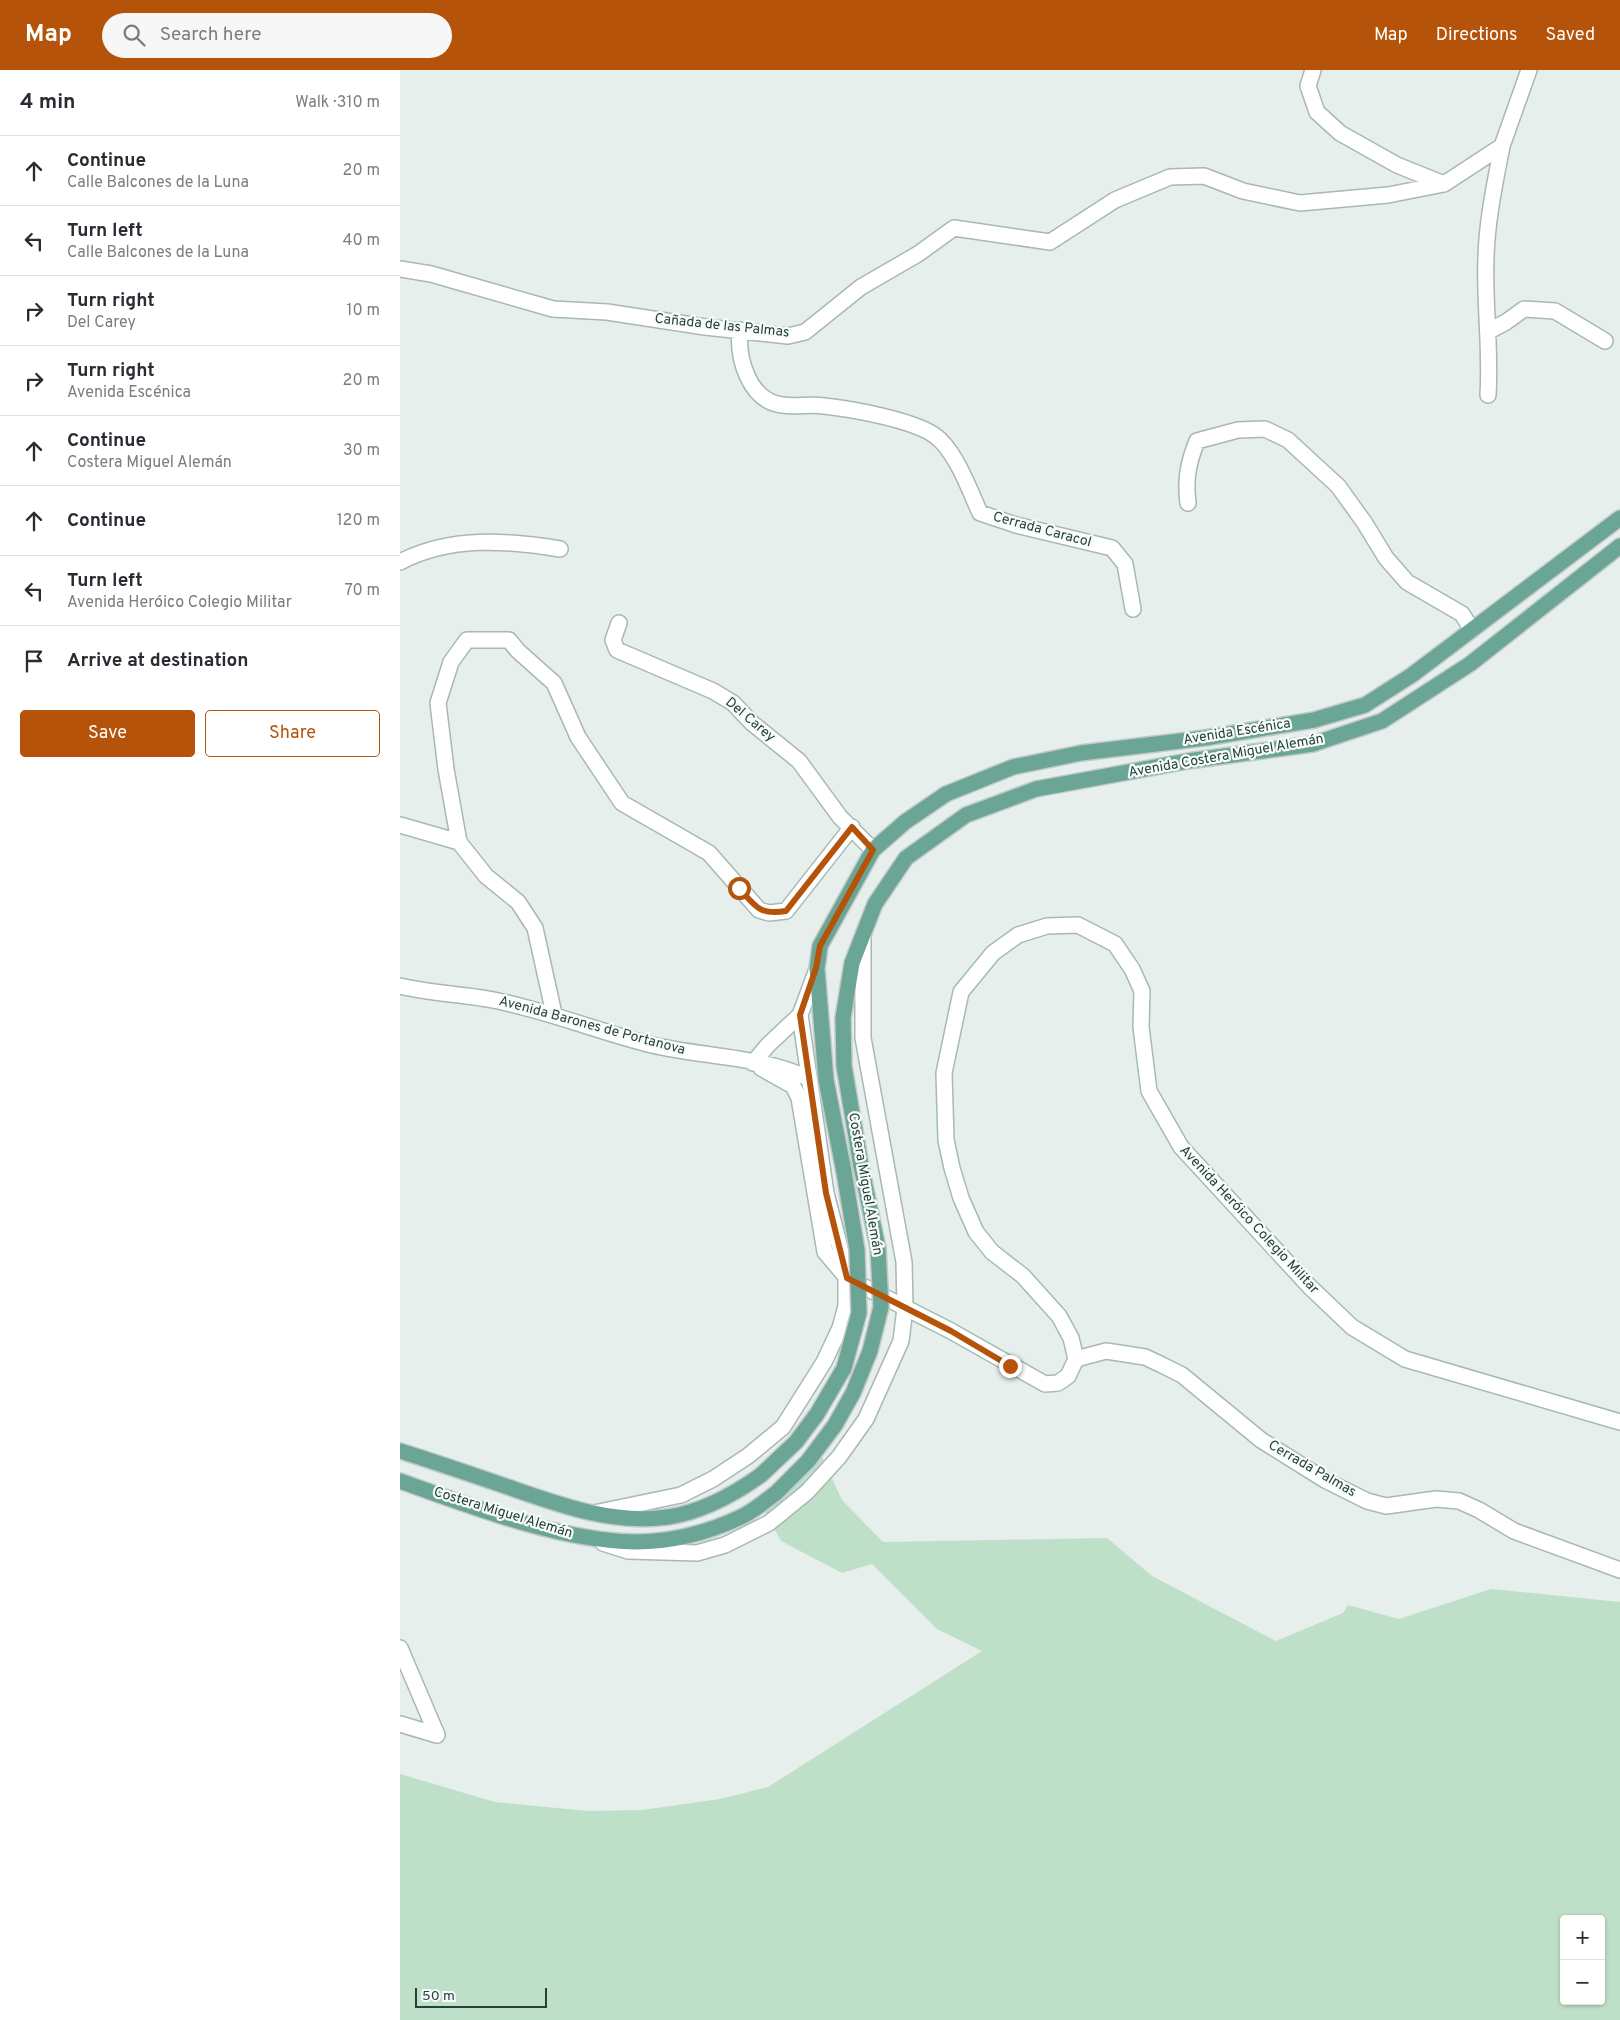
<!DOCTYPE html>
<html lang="en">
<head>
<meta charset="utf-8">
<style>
	:root { --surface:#fff; --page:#f7f7f7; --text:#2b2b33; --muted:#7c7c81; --line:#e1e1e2; --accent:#b45309 }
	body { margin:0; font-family:Overpass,sans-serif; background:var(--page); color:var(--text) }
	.controls { position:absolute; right:15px; bottom:15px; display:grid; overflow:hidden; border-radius:5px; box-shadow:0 1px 4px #0004 }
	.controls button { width:45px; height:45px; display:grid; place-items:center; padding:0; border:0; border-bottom:1px solid var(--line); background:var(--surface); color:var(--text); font:25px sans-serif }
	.scale { position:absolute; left:15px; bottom:12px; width:132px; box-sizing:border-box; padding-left:5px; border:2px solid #24423a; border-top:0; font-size:14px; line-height:18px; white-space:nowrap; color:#24423a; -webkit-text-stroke:4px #f7fbf9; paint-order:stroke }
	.stop { position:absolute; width:15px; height:15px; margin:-11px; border:4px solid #b45309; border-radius:50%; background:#fff }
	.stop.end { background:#b45309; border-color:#fff; box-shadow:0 1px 5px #0008 }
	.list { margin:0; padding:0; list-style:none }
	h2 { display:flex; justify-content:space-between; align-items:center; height:65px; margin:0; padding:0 20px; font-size:21px }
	h2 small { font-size:16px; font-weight:400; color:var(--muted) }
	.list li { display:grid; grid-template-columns:32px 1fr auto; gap:15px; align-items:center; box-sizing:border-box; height:70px; padding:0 20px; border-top:1px solid var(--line) }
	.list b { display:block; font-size:19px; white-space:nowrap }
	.list p { margin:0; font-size:16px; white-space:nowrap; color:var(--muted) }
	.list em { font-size:16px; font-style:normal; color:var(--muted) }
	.actions { display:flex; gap:10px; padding:15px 20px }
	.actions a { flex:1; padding:11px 0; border:1px solid var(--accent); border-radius:5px; text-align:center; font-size:18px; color:var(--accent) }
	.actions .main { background:var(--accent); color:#fff }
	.icon { flex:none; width:28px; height:28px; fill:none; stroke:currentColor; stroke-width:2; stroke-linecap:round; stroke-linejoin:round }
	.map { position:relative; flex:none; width:1220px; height:1950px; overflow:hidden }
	header { display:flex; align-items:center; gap:30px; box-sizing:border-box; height:70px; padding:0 25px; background:var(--accent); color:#fff }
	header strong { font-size:24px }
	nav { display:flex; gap:28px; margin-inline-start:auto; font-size:18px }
	.search { width:350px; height:45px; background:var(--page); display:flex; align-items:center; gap:12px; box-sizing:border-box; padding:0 18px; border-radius:28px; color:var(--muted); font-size:19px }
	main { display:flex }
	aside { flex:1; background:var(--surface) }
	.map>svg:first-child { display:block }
</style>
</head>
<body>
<header>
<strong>Map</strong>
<div class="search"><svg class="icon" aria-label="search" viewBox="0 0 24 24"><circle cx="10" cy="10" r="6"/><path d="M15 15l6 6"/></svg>Search here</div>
<nav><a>Map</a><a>Directions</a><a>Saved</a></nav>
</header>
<main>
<aside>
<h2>4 min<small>Walk · 310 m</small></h2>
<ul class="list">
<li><svg class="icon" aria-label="ahead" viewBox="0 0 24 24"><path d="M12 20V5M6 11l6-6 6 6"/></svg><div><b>Continue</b><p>Calle Balcones de la Luna</p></div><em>20 m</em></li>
<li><svg class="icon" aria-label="left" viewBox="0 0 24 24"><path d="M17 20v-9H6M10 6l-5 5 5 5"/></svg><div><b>Turn left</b><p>Calle Balcones de la Luna</p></div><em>40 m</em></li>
<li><svg class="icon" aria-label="right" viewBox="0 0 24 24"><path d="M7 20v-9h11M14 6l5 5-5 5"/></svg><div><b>Turn right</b><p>Del Carey</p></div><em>10 m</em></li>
<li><svg class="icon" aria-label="right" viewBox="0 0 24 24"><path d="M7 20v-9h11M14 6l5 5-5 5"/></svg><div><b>Turn right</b><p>Avenida Escénica</p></div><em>20 m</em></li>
<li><svg class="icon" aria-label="ahead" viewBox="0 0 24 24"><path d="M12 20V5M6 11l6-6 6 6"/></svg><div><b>Continue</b><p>Costera Miguel Alemán</p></div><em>30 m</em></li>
<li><svg class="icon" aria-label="ahead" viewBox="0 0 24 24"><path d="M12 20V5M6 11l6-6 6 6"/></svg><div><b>Continue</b></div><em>120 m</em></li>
<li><svg class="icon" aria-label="left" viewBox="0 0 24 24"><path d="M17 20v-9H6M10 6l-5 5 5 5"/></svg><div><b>Turn left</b><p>Avenida Heróico Colegio Militar</p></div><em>70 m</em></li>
<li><svg class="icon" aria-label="arrive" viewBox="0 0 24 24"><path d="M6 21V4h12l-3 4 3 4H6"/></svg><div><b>Arrive at destination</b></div></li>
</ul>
<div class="actions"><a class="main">Save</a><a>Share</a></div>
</aside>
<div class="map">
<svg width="1220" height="1950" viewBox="0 0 1220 1950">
	<rect width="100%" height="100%" fill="#e6efeb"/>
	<path fill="#bfe0c8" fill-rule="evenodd" d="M 422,1387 L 442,1430 L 483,1472 L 707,1468 L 752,1506 L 876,1571 L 943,1543 L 948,1535 L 999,1549 L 1091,1519 L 1220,1532 L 1220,1950 L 0,1950 L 0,1704 L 95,1732 L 188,1741 L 242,1740 L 320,1729 L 368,1717 L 582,1581 L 537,1559 L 472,1494 L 442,1503 L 381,1471 L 365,1442 L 362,1425 ZM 1164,1849 L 1201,1849 L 1201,1931 L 1164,1931 Z"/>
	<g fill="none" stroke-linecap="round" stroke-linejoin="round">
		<defs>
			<path id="minor" d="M 913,0 L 908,16 L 917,42 L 940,63 L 997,95 L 1044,114
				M 0,199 L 31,204 L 153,239 L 207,242 L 305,257 L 388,266 L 405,262 L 461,217 L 518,184 L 554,158 L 650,172 L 715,130 L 770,107 L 804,106 L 843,121 L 900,133 L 988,125 L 1044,114 L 1102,76 L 1129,0
				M 340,260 C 337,288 349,331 382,335 C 396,337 411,334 424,336 C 453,339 512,350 534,365 C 555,379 570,421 580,443 L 616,455 L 712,478 L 725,494 L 733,539
				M 1089,261 L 1106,252 L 1124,239 L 1155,241 L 1205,271
				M 1088,325 C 1091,278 1084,233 1086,187 C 1087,150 1095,113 1102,76
				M 788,433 C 785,410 788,393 797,371 L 838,360 L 865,359 L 888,370 L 938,416 L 964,452 L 986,488 L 1007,512 L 1062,544 L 1072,560
				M 0,492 C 50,466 106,470 160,479
				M 219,553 L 213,570 L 217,580 L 313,621 L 333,633 L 352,653 L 399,691 L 440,747 L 473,780
				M 0,755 L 59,772
				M 0,916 C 32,924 66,924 98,931 C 151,942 200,962 252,975 C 304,987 360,986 408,1008
				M 154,944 L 135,858 L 118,832 L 86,806 L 59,772 L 46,699 L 38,633 L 51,592 L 67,570 L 109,570 L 118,581 L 154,613 L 178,667 L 222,733 L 309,783 L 359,840 L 369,843 L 386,841 L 452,757
				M 353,993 L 368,975 L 400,945
				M 361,998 L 393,1016 L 399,1028 L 425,1182 L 447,1208
				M 676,1289 L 706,1281 L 745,1287 L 762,1295 L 782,1305 L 861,1370 L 925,1410 L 967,1431 L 986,1436 L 1036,1429 L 1059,1431 L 1079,1440 L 1114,1461 L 1220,1500
				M 0,1578 L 37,1665
				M 0,1654 L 37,1665"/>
			<path id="tertiary" d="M 194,1443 L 281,1425 L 313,1409 L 348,1386 L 383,1357 L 424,1292 L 440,1258 L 446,1236 L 446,1201 L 426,1123 L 400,945 L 417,899
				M 203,1473 L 228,1481 L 297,1483 L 325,1475 L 369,1453 L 407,1422 L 439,1387 L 466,1349 L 501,1271 L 505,1238 L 504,1192 L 463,968 L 463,865"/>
			<path id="secondary" d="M 447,1208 L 551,1261 L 645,1314 L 658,1313 L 668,1306 L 676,1289 L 671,1268 L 659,1246 L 623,1206 L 592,1182 L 576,1162 L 561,1128 L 552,1098 L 546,1070 L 544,1003 L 561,922 L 593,883 L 618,865 L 647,856 L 678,855 L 715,874 L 732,899 L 742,921 L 741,957 L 749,1021 L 781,1077 L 909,1216 L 952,1257 L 1005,1289 L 1220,1352"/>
			<path id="primary" d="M 461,1096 L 444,996 L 443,948 L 452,893 L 475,834 L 506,788 L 566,745 L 636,719 L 788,691 L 913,674 L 982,651 L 1070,594 L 1220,476
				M 444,1102 L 426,1010 L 417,899 L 420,876 L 473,780 L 505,752 L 546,724 L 613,697 L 681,683 L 805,668 L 914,650 L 965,635 L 1012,605 L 1220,448
				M 0,1381 C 35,1392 70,1404 105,1416 C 157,1434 212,1455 268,1447 C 302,1442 333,1425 361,1405
				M 0,1411 C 70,1436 160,1471 235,1472 C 271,1472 309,1462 341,1447 C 354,1441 365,1431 376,1423"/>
		</defs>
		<use href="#minor" stroke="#a8b8b2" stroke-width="18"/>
		<use href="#tertiary" stroke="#a8b8b2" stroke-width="18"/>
		<use href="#secondary" stroke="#a4bbb3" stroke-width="18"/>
		<use href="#primary" stroke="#c2cac8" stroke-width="18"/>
		<use href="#minor" stroke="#fff" stroke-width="15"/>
		<use href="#tertiary" stroke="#fff" stroke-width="15"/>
		<use href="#secondary" stroke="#fff" stroke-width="15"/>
		<use href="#primary" stroke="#6aa596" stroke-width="15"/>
		<defs>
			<path id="primary-bridge" d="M 361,1405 L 396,1372 L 417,1344 L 444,1298 L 459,1243 L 457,1180 L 444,1102
				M 376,1423 L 408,1391 L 435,1355 L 453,1323 L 470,1281 L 481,1237 L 478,1178 L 461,1096"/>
		</defs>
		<use href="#primary-bridge" stroke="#c2cac8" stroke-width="18" stroke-linecap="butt"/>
		<use href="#primary-bridge" stroke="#6aa596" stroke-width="15"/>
	</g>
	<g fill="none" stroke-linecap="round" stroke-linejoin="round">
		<path stroke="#b45309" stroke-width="6" d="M 339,818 C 356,837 359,845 386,841 L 452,757 L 473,780 L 420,876 L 416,898 L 400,945 L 426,1123 L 447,1208 L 551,1261 L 610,1296"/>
	</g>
	<g text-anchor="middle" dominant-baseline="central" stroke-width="4.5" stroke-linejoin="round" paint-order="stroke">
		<g font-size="14" fill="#24423a" stroke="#f7fbf9">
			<text transform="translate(322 256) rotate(6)">Cañada de las Palmas</text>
			<text transform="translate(642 460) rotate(15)">Cerrada Caracol</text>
			<text transform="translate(350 650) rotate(40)">Del Carey</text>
			<text transform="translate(837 662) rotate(-9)">Avenida Escénica</text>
			<text transform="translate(826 686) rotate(-10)">Avenida Costera Miguel Alemán</text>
			<text transform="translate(192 956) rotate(15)">Avenida Barones de Portanova</text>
			<text transform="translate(465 1114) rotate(80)">Costera Miguel Alemán</text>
			<text transform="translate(849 1150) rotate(47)">Avenida Heróico Colegio Militar</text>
			<text transform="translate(912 1399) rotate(30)">Cerrada Palmas</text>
			<text transform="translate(103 1443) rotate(17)">Costera Miguel Alemán</text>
		</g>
	</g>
</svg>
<div class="controls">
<button>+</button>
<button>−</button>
</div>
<div class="scale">50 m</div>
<div class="stop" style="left:339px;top:818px"></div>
<div class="stop end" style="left:610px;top:1296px"></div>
</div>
</main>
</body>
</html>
